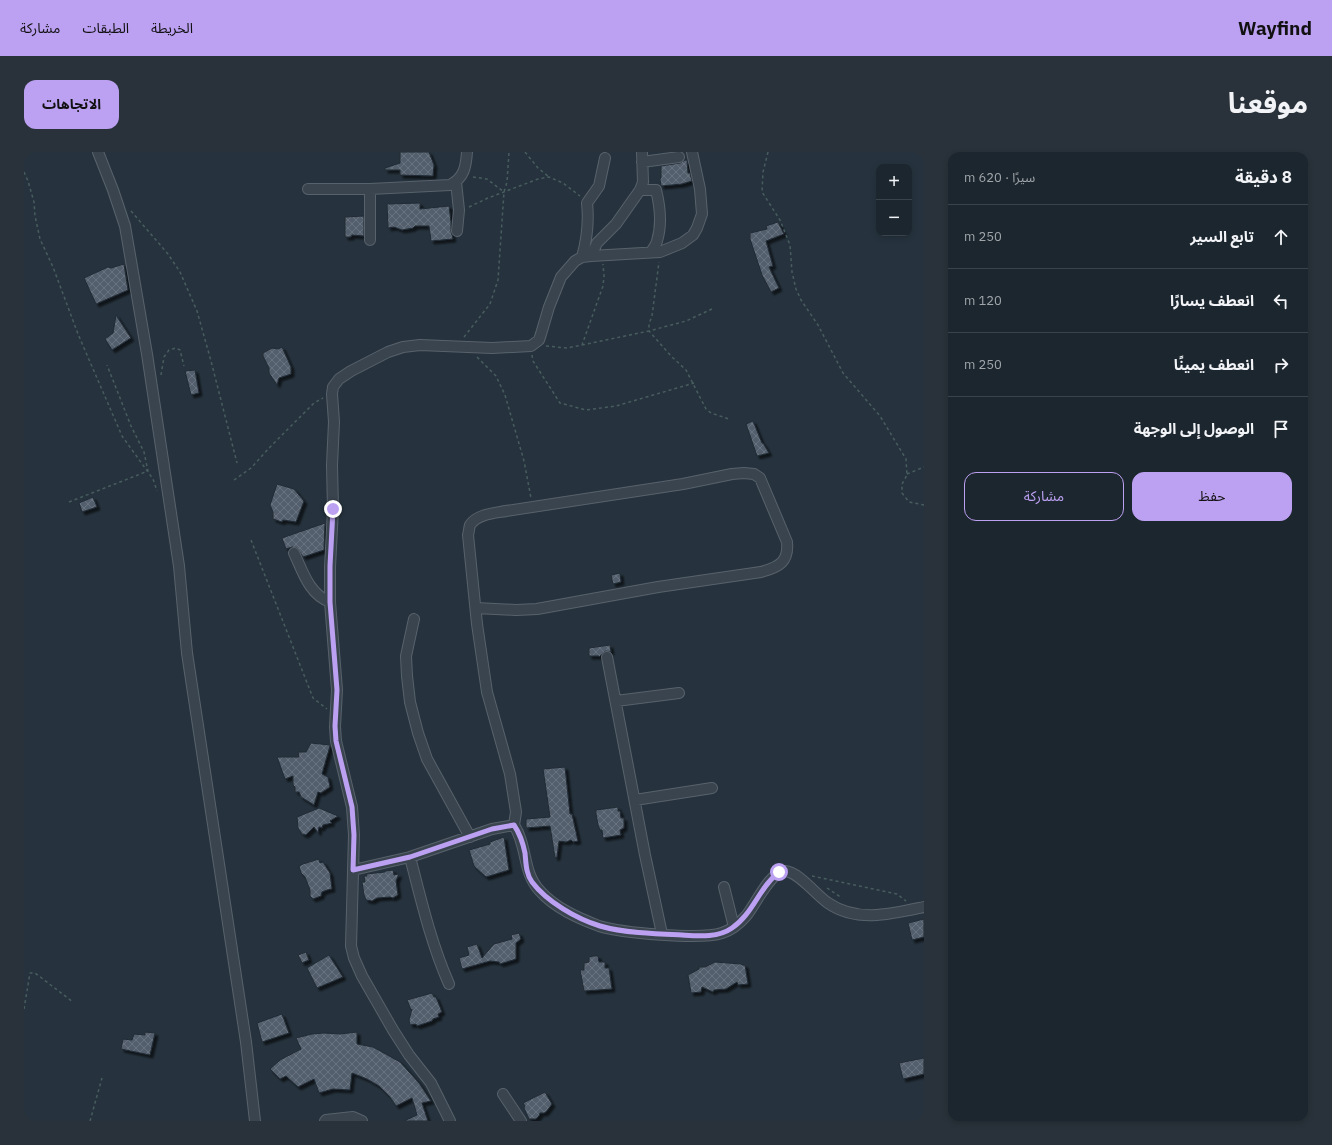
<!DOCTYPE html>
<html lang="ar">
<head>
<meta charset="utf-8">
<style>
	:root { --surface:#1c262e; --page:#29323a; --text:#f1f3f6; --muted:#a0a5aa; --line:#3a434a; --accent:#bca0f2 }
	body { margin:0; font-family:"IBM Plex Sans","Noto Sans Arabic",sans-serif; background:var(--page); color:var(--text); direction:rtl }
	.controls { position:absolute; right:12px; top:12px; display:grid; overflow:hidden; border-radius:8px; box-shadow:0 2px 6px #0003 }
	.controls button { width:36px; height:36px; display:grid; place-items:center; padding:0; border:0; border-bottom:1px solid var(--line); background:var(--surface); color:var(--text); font:20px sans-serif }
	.stop { position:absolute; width:12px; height:12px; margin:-9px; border:3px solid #bca0f2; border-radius:50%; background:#fff }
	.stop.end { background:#bca0f2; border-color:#fff; box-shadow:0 1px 4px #0008 }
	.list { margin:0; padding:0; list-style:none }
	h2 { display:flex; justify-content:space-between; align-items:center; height:52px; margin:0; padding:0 16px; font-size:17px }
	h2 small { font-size:13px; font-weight:400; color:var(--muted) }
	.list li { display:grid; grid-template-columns:26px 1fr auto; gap:12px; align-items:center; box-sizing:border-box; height:64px; padding:0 16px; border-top:1px solid var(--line) }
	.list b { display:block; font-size:15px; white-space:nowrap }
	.list em { font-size:13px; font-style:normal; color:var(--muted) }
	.actions { display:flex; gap:8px; padding:12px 16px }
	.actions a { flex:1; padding:9px 0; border:1px solid var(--accent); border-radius:12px; text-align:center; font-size:14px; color:var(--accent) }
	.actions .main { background:var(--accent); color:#111 }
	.icon { flex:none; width:22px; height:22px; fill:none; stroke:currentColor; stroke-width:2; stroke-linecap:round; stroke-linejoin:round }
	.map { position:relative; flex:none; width:900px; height:969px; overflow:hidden; direction:ltr; border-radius:12px }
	header { display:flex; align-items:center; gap:24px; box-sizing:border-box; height:56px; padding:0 20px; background:var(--accent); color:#111 }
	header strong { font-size:19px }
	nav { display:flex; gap:22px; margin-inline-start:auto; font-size:14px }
	.intro { display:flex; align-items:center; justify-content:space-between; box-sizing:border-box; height:96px; padding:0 24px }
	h1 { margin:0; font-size:28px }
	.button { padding:10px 18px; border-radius:12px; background:var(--accent); color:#111; font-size:14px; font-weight:700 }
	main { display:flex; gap:24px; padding:0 24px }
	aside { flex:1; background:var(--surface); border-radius:12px; box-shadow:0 2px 6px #0003 }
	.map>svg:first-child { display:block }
</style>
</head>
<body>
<header>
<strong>Wayfind</strong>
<nav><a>الخريطة</a><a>الطبقات</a><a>مشاركة</a></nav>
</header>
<div class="intro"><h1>موقعنا</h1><a class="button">الاتجاهات</a></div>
<main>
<aside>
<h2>8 دقيقة<small>سيرًا · 620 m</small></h2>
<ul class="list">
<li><svg class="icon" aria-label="ahead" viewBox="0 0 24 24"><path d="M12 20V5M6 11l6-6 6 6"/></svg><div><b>تابع السير</b></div><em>250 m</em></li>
<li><svg class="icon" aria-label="left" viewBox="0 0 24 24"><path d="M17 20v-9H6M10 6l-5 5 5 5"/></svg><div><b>انعطف يسارًا</b></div><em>120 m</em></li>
<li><svg class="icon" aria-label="right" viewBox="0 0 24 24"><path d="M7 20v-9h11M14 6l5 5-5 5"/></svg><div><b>انعطف يمينًا</b></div><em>250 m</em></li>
<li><svg class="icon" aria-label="arrive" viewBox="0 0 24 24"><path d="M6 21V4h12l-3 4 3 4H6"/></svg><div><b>الوصول إلى الوجهة</b></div></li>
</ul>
<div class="actions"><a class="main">حفظ</a><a>مشاركة</a></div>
</aside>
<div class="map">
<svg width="900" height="969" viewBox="0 0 900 969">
	<defs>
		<pattern id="building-cross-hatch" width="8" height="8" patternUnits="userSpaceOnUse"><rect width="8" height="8" fill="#525e6c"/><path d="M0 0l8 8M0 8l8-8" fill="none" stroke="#697380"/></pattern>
		<filter id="shadow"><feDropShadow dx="3" dy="3" stdDeviation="1" flood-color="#0009"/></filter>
	</defs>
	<rect width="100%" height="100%" fill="#26333e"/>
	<path fill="url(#building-cross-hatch)" stroke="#212b35" filter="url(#shadow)" d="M 376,0 L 405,0 L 410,13 L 409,24 L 376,23 L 376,18 L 361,18 L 361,16 L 376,11 Z
		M 661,8 L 663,8 L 664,21 L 666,21 L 668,29 L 658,32 L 637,34 L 636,27 L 637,26 L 637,14 L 656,11 Z
		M 396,51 L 396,57 L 425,54 L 427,70 L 427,79 L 429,87 L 407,89 L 405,74 L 391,74 L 389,76 L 378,78 L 370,75 L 364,76 L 363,52 Z
		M 340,64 L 340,84 L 328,83 L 327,85 L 321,85 L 321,65 Z
		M 754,70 L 760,82 L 742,89 L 749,114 L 745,115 L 755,136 L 747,140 L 738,123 L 726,87 L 726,81 L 743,77 L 742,74 Z
		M 100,112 L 104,138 L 72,152 L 60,126 L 84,115 L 87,116 Z
		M 92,163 L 107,186 L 88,198 L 81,187 L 89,181 Z
		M 258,195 L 267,215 L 267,222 L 255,226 L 253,233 L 245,221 L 245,216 L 239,204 L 239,201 L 248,196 L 254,197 Z
		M 171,218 L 175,241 L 167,243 L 161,219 Z
		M 729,269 L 738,291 L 739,291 L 745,301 L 733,304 L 722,272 Z
		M 253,332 L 270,337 L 280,349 L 272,370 L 259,368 L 258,370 L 249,367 L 249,360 L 246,353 Z
		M 69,345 L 73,355 L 58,360 L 55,351 Z
		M 301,371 L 300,398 L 279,405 L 273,396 L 268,395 L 262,397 L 258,386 Z
		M 596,421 L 597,430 L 589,432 L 587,423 Z
		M 586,493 L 587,500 L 581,499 L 575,505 L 575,504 L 565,504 L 565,496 Z
		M 287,591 L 306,593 L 306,594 L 298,622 L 304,625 L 306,635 L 297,641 L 294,640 L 290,653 L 277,645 L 275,640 L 271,640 L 271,635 L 269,633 L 269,624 L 261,627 L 253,605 L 275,605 L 274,600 L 282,600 Z
		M 541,615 L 546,662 L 548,662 L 554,689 L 549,690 L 547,688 L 542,690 L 535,689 L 533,705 L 531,706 L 526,674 L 502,676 L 502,667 L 526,665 L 519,617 Z
		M 594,655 L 594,659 L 596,659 L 597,666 L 600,666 L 600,676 L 596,678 L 597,683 L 579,686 L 578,678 L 576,678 L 574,673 L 572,662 L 572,658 Z
		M 295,656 L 314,664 L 306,669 L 308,671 L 299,673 L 298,676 L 295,675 L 294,681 L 290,675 L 282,683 L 278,682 L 274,676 L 273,665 Z
		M 480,685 L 485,718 L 462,725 L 450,714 L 445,698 L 466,692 L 466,690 Z
		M 295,707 L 296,711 L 299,710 L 306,721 L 308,737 L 303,738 L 298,740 L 297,744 L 289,747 L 286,744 L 286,738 L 281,725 L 277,721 L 275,714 L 279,712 Z
		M 369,718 L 370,723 L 375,722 L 372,729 L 374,743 L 369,746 L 366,745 L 353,746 L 348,749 L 342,748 L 340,743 L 338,730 L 341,730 L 340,724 L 343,724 L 342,722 L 361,720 L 361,719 Z
		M 900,767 L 900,785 L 888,788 L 884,771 Z
		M 495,781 L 497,787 L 492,791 L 492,807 L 476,812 L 475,810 L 466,809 L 438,817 L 435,806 L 445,803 L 443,795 L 453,792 L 458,806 L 470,792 L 488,787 L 487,783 Z
		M 282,800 L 285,808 L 278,811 L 274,803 Z
		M 305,803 L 319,825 L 293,836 L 283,816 Z
		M 569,804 L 574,804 L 575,810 L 581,810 L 581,816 L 585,816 L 588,837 L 560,839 L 556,818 L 560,818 L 560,811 L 565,810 L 565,805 Z
		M 691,810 L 717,812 L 718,813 L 721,813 L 724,832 L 714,833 L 713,830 L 702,837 L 690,838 L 689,840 L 678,835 L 677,840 L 667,841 L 664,823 L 675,817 L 675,815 L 681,815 Z
		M 408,841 L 410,845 L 412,845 L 418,860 L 414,862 L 415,865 L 409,867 L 408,869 L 393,874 L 392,872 L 386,873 L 385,868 L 388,857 L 387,858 L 383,848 Z
		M 258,862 L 265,881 L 238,890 L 233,871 Z
		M 121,880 L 131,881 L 126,903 L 97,897 L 99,887 L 108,888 L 110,882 L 121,883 Z
		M 333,880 L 333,892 L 349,895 L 376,910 L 395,931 L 407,949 L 398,951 L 404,969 L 380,969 L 393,963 L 388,946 L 372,954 L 366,945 L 355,934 L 343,927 L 328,921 L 326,938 L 309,937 L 295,941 L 290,927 L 274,935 L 262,924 L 256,927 L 246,917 L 256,908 L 277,897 L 272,886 L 288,882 L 300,881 L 316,882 Z
		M 900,906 L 900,922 L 879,927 L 875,911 Z
		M 521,940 L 528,952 L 522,960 L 520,961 L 516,961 L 515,964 L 512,967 L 505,967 L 500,956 L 501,954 L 499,951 Z"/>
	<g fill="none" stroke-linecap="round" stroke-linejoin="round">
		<defs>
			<path id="minor" d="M 74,0 L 89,38 L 101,74 L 123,202 L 155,414 L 163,501 L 222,890 L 231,969
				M 618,10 L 655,5
				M 432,30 L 435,58 L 433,79
				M 284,37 L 346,37 L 426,33 C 440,26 442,15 443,0
				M 346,37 L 346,88
				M 616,38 L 632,38 C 636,54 638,73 633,89 C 632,93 629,97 627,100
				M 567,104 L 573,91 L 592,72 L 616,38 L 619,30 L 618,0
				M 558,105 C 563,87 565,69 563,51 L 575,34 L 581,6
				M 270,401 C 279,420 285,442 306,450
				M 452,456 L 492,458 L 513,457 L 634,435 L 737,420 C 755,415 765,410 763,390 L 736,326 L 730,322 L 720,321 L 708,322 L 659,332 L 482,359 C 471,361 453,362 446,373 C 445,376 445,380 444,383 L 453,472 L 463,540 L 486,622 L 492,660 L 490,673
				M 390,467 L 382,504 L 383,524 L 386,550 L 394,581 L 403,607 L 446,685
				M 583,505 L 621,703 L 638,782
				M 592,549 L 655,541
				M 611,648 L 688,636
				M 386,705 C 397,748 407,791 425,832
				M 329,718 L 386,705 L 468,677 L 490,673 C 504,695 498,720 516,739 C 531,756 554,766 575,774 C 597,781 677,788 698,781 C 707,778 716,771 722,764 C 731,754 746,719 761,719 C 775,720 792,743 804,751 C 833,771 868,762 900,755
				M 700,735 L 710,775
				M 479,942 L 497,969
				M 301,969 L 302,968 L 329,965 L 338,969
				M 426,969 L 407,931 L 385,903 L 369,878 L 338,824 L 330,806 L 327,794 L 330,683 L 328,655 L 312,589 L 311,575 L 313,538 L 306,450 L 306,415 L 309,357 L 308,313 L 310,270 L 308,242 L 309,235 L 315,227 L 327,219 L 364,200 L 379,195 L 396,193 L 468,196 L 507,194 L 515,188 L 517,182 L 525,155 L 537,125 L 551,109 L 558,105 L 567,104 L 636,100 L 658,91 L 669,83 L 673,76 L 678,62 L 676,37 L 668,0"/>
		</defs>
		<use href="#minor" stroke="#58626c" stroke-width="12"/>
		<path stroke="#485d5e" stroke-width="1.5" stroke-dasharray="3 3" stroke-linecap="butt" d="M 501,0 L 514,16 L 525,25
			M 744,0 L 739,20 L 738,40 L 756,68 L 766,93 L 768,120 L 772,137 L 777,148 L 794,173 L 819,221 L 856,264 L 882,307 L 883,323 L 878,332 L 878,341 L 885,350 L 900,353
			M 0,20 L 4,29 L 10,50 L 11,64 L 16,87 L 29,115 L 54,182 L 98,284 L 129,327 L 133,339
			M 449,25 L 463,27 L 480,40
			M 445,55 L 464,46 L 514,27 L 525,25 L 539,31 L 556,44
			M 107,59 L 144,102 L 156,120 L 173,159 L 187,209 L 213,311
			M 688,157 L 662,169 L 625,179 L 647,204 L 662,218 L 682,257 L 687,261 L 705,267
			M 440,185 L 466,152 L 474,128 L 480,40 L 483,30 L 485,0
			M 558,193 L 625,179 L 625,172 L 628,164 L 635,110
			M 522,194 L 543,196 L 558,193 L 579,134 L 580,124 L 579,112
			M 508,203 L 509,209 L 536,251 L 562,258 L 592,254 L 670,231
			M 453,205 L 472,224 L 481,243 L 500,309 L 507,346
			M 137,223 L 140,205 L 145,198 L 152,196 L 156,198 L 160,214
			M 883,322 L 900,315
			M 210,328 L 227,316 L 247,294 L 290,251 L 299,246
			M 45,350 L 124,319 L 120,300 L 107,274 L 83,213
			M 227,388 L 289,546 L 303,557
			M 788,724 L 873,742 L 882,749
			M 803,736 L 818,746
			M 0,857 L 6,821 L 11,821 L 49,850
			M 66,969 L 78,926"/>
		<use href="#minor" stroke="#3a444e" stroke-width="10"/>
	</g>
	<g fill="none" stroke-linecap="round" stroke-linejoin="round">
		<path stroke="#bca0f2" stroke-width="5" d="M 309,357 L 306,414 L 306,450 L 313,538 L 311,574 L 312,589 L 328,655 L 330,683 L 329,718 L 386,705 L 468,677 L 490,673 C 496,682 499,691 501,701 C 502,711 502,722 508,730 C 523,750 553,767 576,774 C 600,781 633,782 658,783 C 674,784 694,786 708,776 C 729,762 736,734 755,720"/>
	</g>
</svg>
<div class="controls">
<button>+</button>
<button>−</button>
</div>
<div class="stop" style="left:755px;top:720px"></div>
<div class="stop end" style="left:309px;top:357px"></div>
</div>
</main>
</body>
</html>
